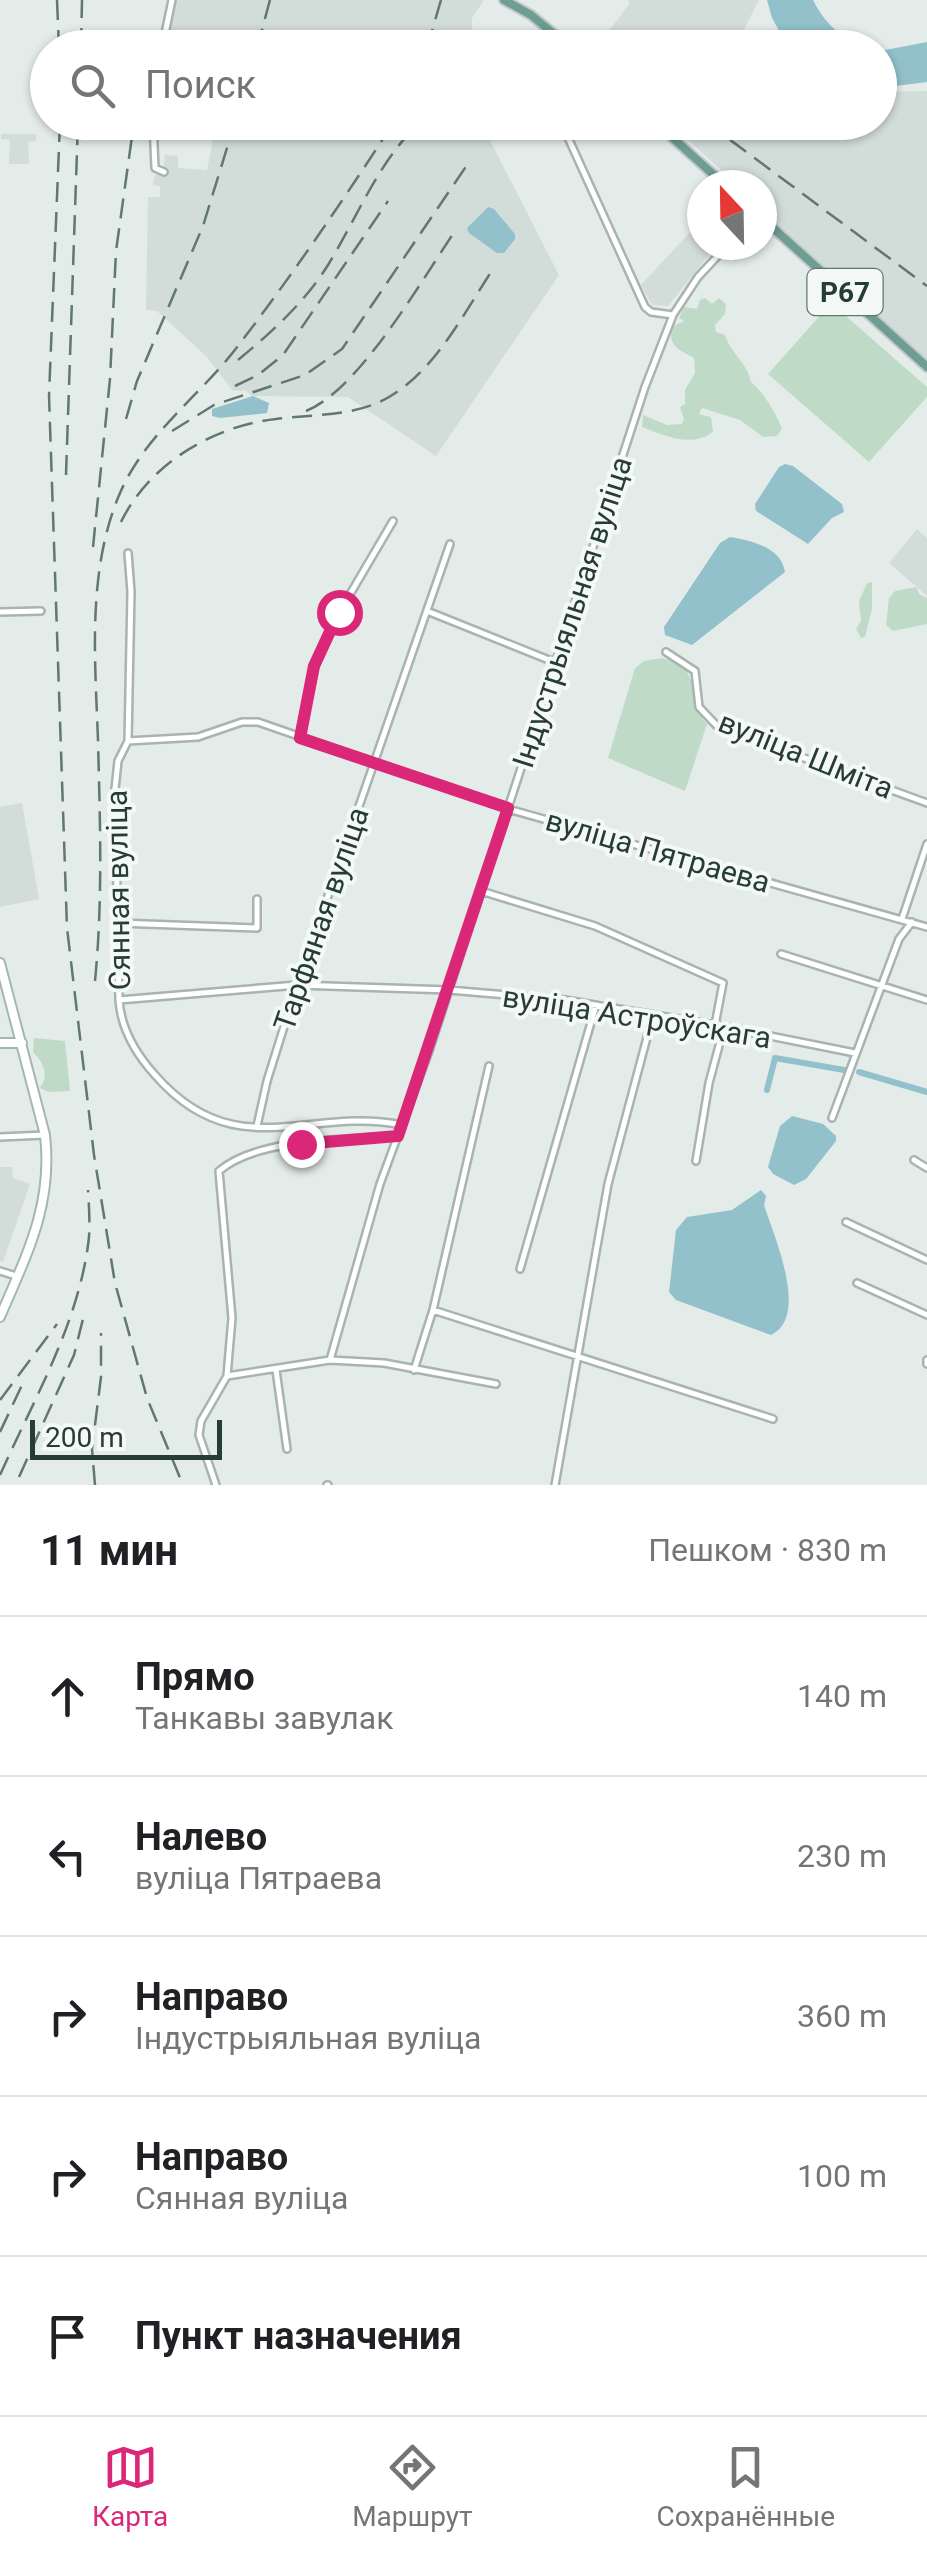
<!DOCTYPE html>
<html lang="ru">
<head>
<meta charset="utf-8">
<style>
	:root { --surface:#fff; --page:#f2f2f2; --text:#202124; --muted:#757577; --line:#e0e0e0; --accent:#db2777 }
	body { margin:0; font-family:Roboto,sans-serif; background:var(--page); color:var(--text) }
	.compass { position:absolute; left:687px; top:170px; width:90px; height:90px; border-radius:50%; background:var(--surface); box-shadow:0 2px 8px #0004; rotate:338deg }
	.scale { position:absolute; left:30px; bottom:25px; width:192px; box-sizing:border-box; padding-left:10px; border:5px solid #253c37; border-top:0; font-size:28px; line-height:35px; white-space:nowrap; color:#253c37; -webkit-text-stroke:8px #f4f9f7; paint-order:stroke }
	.stop { position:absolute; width:30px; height:30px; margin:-22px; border:8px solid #db2777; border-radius:50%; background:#fff }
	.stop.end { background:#db2777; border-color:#fff; box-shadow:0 2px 10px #0008 }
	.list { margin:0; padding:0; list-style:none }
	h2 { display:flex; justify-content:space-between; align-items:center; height:130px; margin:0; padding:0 40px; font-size:42px }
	h2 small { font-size:32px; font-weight:400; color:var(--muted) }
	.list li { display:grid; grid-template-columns:65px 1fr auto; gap:30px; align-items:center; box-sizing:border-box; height:160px; padding:0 40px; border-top:2px solid var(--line) }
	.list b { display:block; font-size:38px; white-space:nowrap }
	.list p { margin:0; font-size:32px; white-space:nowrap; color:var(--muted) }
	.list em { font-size:32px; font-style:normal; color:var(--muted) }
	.icon { flex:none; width:55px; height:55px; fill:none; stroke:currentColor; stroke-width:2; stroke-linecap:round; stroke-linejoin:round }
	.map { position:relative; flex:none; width:927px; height:1485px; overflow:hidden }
	.search { position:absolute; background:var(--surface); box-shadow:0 2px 8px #0004; left:30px; right:30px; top:30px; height:110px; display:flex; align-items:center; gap:25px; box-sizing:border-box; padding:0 35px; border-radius:55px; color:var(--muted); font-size:38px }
	.sheet { height:930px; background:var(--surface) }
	nav { display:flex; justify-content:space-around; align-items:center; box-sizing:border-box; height:140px; border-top:2px solid var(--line); background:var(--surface); font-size:28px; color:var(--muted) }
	nav a { display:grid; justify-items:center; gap:5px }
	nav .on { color:var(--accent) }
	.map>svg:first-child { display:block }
</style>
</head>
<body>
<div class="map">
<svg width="927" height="1485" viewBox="0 0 927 1485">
	<rect width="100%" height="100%" fill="#e4ece9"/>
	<path fill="#d2dcd8" d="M 177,0 L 484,0 L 472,18 L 472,31 L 479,47 L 165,47 Z
		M 627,0 L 759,0 L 743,31 L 764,47 L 597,47 L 630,3 Z
		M 927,91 L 927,361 L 762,209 L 762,185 L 737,185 L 670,123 L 880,122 L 880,92 Z
		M 216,123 L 481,123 L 559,275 L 436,456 L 348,397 L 251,396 L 246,390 L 233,391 L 207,357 L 157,311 L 146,310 L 148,197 L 160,197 L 160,186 L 153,185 L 155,175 L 163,175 L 165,155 L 178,156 L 178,168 L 207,170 Z
		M 1,134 L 36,134 L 36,141 L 28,142 L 29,164 L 9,164 L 10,140 L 1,139 Z
		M 702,219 L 702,245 L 717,245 L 668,306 L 652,305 L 641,285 Z
		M 917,529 L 927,538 L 927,596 L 889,563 Z
		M 22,803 L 39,899 L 0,907 L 0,807 Z
		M 0,1167 L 12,1167 L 13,1178 L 30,1184 L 3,1262 L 0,1261 Z"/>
	<path fill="#bfdbc8" d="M 705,298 L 712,304 L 719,298 L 726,304 L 725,314 L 715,325 L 716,332 L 725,335 C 731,354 747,362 751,382 C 765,394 774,411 782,428 L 777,436 L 763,437 L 740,420 L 702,408 L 699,414 L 711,417 L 713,432 C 692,448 665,436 642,427 L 643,415 L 667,425 L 682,424 L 684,419 L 680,407 L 685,404 L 685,390 L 695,373 L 694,358 C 679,349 669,348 671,327 L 684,321 L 679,318 L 684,307 L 697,309 L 700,300 Z
		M 831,303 L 927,387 L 927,397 L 869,462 L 768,374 Z
		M 872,582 L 872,609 L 865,637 L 861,638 L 856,629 L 861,621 L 859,601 L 867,583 Z
		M 916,587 L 920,595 L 927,598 L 927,624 L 893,631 L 886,625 L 889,598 L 895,591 Z
		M 662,658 C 705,667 685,699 707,724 L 685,791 L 608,758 L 635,668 L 644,661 Z
		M 34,1038 L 65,1041 L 70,1091 L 49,1092 L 40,1088 C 49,1075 44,1063 33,1052 Z"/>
	<path fill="#92c0cb" d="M 767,0 L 813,0 C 825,24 841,38 866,47 L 788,47 L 772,18 Z
		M 927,42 L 927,82 L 880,88 L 880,51 Z
		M 488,207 L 494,209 L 515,234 L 515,239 L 504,253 L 497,253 L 469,233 L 467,228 Z
		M 253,396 L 269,403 L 267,413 L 220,418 L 212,416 L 212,409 Z
		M 785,464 L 793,466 L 842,504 L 844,512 L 832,518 L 808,544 L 756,511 L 755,504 L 779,467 Z
		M 730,537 C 752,541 781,547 785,572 L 692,645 L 665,635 L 664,627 L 720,543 Z
		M 792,1116 L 823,1124 L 836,1136 L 836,1141 L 806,1179 L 794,1185 L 773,1174 L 768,1167 L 780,1126 Z
		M 761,1190 L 766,1196 L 764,1205 C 774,1236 810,1317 771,1335 L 676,1300 L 669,1292 L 676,1230 L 687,1217 L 732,1210 Z"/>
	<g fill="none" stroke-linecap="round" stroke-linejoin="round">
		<path stroke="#92c0cb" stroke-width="6" d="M 859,1072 L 927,1092
			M 767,1090 L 775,1058 L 844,1070"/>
		<defs>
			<path id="street" d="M 162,48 L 172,0
				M 153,122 L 155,168 L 164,172
				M 673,315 L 698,277 L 728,245
				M 128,553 L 131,592 L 128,741 L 118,761 L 115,789 L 119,1000 C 121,1029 136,1054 155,1075 C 235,1167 309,1106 402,1125
				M 427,611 L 554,662
				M 0,612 L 41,611
				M 666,652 L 695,671 L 699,707 L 717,726 L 927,803
				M 300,737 L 315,666 L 339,613 L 393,521
				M 128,741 L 198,737 L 242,722 L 258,722 L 508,809 L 927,927
				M 481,891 L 595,926 L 723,983 L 715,1025
				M 902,919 L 927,844
				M 118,923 L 257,928 L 257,899
				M 781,954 L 927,1000
				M 119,1000 L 297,985 L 449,990 L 565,1000 L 715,1025 L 855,1053
				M 832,1118 L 899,939 L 912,922
				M 257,1126 L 267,1081 L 297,985 L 450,544
				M 0,1137 L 45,1135
				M 914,1160 L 927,1168
				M 696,1161 L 709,1083 L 724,1027
				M 846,1222 L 927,1260
				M 520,1269 L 596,1005
				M 0,1271 L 16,1276
				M 857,1283 L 927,1315
				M 433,1310 L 773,1419
				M 330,1360 L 380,1184 L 429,1051 L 645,387 L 673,315 L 651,312 L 645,307 L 561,122
				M 927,1360 L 927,1364
				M 276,1370 L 287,1449
				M 414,1370 L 433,1310 L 489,1066
				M 227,1376 L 330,1360 L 384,1363 L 496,1384
				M 216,1485 L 199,1435 L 201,1421 L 227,1376 L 232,1318 L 219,1171 C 259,1137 347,1140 398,1136
				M 327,1485 L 328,1485
				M 555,1485 L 608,1184 L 653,1015"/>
			<path id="secondary" d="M 0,963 L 45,1135 C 53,1205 27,1254 0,1317
				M 0,1043 L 22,1043"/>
			<path id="primary" d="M 504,0 L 531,15 L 571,48
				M 655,122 L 725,185
				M 762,218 L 927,367"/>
		</defs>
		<use href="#street" stroke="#a7b4b0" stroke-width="10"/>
		<use href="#secondary" stroke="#a3b7b1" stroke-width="12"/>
		<use href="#primary" stroke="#c2c8c7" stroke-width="12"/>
		<use href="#street" stroke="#fff" stroke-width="5"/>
		<use href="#secondary" stroke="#fff" stroke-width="8"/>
		<use href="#primary" stroke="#6d9d93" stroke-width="8"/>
		<path stroke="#607772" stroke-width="2.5" stroke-dasharray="20 10" stroke-linecap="butt" d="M 57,0 L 59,48
			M 81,48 L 82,0
			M 257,48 L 270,0
			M 427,48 L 441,0
			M 60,122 L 49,396 L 67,928 L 94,1155 L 115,1283 L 147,1398 L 183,1485
			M 706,122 L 927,286
			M 238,360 C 272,332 305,302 328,265 C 358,216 378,162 420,122
			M 235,386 L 258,375 L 283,355 L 388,201
			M 306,411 C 359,390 421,281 455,231
			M 126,419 L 137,381 L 203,226 L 235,122
			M 172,431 L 214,405 L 305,375 L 342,349 L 467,165
			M 66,475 L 78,122
			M 121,522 C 149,464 213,426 276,419 C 313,414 355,417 389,397 C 436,370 465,311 495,266
			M 93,547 L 110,379 L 116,251 L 134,122
			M 95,981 C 103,899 100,822 98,740 C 95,658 87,570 120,493 C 146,433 200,396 238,346 C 293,274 344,199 394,122
			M 0,1400 L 57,1324
			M 0,1432 L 22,1385
			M 0,1475 C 34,1399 80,1321 89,1237 C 90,1222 89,1206 88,1190
			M 19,1477 L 74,1355 L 84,1315
			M 95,1485 L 92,1449 L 101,1377 L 101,1333"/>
	</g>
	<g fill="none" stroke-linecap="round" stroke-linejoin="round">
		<path stroke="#db2777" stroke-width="12" d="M 301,1144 L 398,1136 L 508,808 L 300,738 L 314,666 L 339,612"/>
	</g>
	<g text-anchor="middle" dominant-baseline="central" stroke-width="8" stroke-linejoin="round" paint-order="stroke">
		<rect fill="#f4f9f7" stroke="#637571" stroke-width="2.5" x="807.5" y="269" width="75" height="46" rx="8"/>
		<g font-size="28" font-weight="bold" fill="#253c37">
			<text x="845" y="292">Р67</text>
		</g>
		<g font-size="30" fill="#253c37" stroke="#f4f9f7">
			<text transform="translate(572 612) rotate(-72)">Індустрыяльная вуліца</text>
			<text transform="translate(806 755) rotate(22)">вуліца Шміта</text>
			<text transform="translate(658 851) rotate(16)">вуліца Пятраева</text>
			<text transform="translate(118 890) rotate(-91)">Сянная вуліца</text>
			<text transform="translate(321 919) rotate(-71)">Тарфяная вуліца</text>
			<text transform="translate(637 1017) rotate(9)">вуліца Астроўскага</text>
		</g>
	</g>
</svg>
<svg class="compass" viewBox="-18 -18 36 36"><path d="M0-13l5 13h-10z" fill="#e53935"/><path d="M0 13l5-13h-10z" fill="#757577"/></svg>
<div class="scale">200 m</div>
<div class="stop" style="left:339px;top:612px"></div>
<div class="stop end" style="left:301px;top:1144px"></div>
<div class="search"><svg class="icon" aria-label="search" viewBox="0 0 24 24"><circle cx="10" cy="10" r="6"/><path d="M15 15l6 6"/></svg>Поиск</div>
</div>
<section class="sheet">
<h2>11 мин<small>Пешком · 830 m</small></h2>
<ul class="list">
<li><svg class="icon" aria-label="ahead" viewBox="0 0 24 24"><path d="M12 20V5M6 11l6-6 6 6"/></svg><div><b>Прямо</b><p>Танкавы завулак</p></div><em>140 m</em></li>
<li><svg class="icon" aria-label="left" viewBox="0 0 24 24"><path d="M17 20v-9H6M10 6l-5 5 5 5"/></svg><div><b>Налево</b><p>вуліца Пятраева</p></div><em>230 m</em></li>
<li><svg class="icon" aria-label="right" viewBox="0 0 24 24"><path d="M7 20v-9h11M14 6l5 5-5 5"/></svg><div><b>Направо</b><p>Індустрыяльная вуліца</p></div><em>360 m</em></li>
<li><svg class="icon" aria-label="right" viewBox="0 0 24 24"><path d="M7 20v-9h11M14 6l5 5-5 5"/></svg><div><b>Направо</b><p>Сянная вуліца</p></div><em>100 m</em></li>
<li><svg class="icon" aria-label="arrive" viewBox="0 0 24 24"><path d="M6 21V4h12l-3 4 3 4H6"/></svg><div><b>Пункт назначения</b></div></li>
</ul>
</section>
<nav>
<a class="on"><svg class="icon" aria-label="map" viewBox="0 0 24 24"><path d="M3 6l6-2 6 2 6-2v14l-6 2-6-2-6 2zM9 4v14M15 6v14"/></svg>Карта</a>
<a><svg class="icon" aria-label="directions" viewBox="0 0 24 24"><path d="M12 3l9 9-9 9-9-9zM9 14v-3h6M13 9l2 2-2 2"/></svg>Маршрут</a>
<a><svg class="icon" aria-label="saved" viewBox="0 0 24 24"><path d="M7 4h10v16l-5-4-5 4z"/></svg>Сохранённые</a>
</nav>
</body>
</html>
